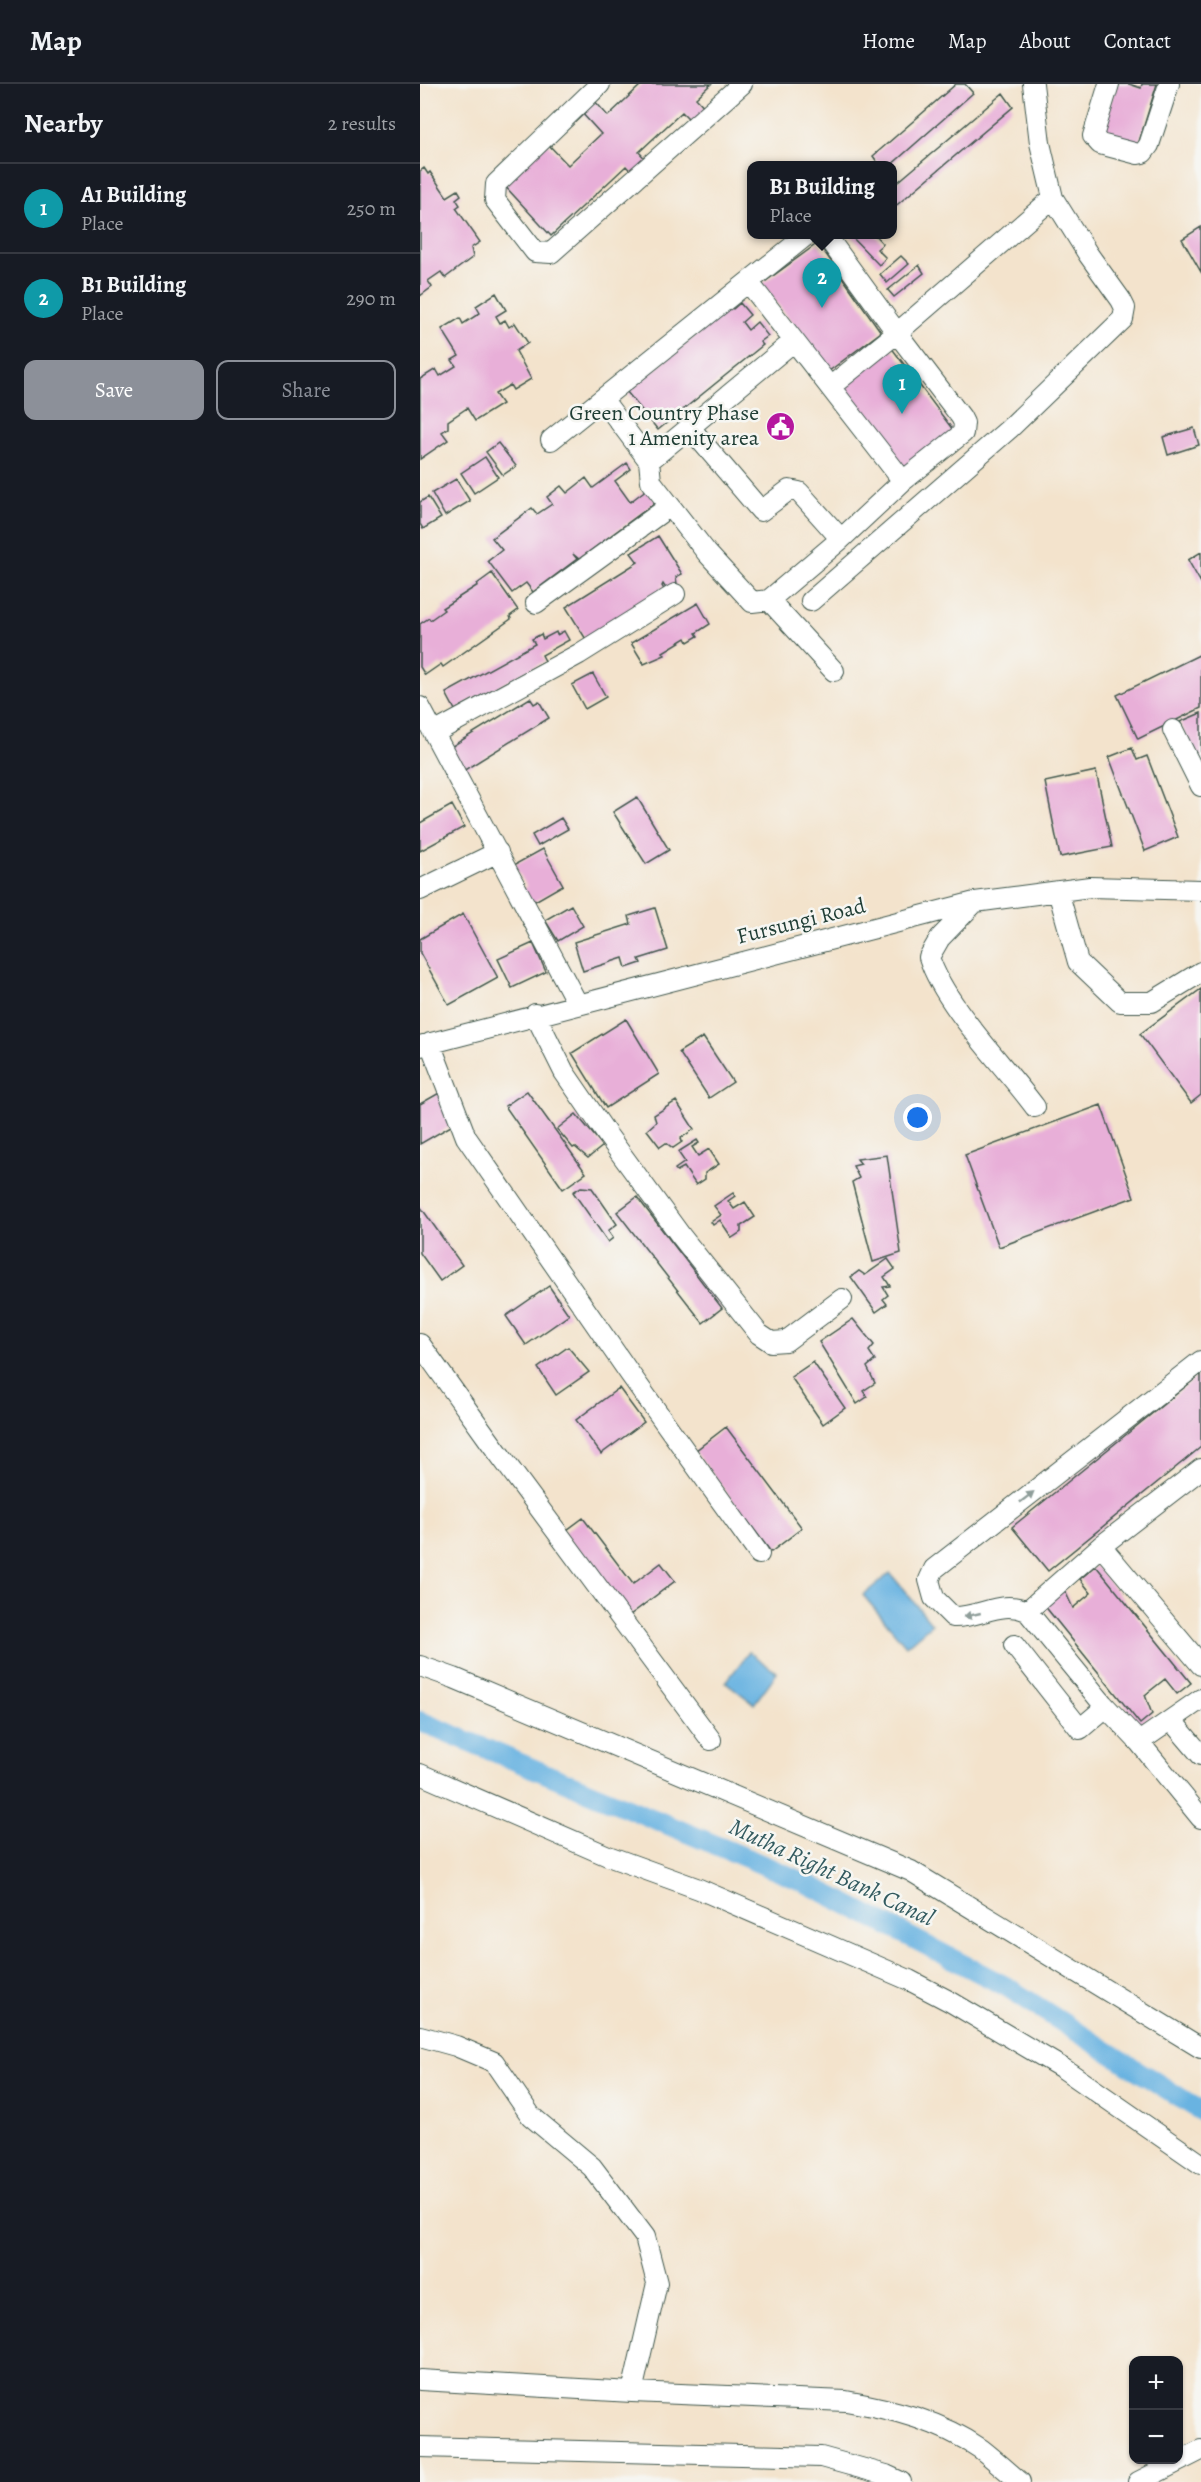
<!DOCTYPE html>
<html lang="en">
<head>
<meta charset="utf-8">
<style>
	:root { --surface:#171b24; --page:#242831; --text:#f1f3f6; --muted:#9ea1a6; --line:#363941; --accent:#8c9099 }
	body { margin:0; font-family:Alegreya,serif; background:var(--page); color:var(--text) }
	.controls { position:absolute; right:18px; bottom:18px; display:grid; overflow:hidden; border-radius:12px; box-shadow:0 2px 4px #0004 }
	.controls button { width:54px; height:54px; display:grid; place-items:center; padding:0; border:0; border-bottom:2px solid var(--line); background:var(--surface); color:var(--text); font:30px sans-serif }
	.you { position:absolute; left:498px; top:1034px; width:21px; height:21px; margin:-15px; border:4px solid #fff; border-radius:50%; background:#1a73e8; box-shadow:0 0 0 9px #1a73e833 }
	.badge { display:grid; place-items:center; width:39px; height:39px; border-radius:50%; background:var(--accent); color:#fff; font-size:20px; font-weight:700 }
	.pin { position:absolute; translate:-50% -50px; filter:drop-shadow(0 2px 3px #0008) }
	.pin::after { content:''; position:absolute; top:32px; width:21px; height:18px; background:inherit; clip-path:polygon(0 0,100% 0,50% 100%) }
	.popup { position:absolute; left:327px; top:77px; width:150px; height:78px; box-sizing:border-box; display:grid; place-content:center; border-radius:12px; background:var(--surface); filter:drop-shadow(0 2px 4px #0005); font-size:20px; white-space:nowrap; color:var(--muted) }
	.popup b { font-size:22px; color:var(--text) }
	.popup::after { content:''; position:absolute; left:50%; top:100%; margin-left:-12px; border:12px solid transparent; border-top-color:var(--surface) }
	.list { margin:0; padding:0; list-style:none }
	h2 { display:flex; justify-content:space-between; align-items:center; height:78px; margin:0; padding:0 24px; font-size:26px }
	h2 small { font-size:20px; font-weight:400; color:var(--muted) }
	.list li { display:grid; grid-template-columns:39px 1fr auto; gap:18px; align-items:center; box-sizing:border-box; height:90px; padding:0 24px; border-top:2px solid var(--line) }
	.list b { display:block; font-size:22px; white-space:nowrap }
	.list p { margin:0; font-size:20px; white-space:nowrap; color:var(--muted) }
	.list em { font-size:20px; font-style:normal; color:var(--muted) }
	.actions { display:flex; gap:12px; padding:18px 24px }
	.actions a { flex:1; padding:14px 0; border:2px solid var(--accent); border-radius:12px; text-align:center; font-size:21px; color:var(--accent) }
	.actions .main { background:var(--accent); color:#fff }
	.map { position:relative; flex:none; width:781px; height:2398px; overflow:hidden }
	header { display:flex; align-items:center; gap:36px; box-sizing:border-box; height:84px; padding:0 30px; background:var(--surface); border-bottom:2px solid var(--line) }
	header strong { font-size:28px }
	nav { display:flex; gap:33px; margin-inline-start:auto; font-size:21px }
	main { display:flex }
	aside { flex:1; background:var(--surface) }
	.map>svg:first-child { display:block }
</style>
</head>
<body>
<header>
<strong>Map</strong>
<nav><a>Home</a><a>Map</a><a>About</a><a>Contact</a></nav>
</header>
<main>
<aside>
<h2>Nearby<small>2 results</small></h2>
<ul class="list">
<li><span class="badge" style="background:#0f9aa8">1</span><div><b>A1 Building</b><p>Place</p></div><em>250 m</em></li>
<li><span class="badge" style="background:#0f9aa8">2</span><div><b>B1 Building</b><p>Place</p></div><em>290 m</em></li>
</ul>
<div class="actions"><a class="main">Save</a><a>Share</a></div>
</aside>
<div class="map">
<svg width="781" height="2398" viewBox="0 0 781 2398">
	<rect width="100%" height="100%" fill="#f6f6f2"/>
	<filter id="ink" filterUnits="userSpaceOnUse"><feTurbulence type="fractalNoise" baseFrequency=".0167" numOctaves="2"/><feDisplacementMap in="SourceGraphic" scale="12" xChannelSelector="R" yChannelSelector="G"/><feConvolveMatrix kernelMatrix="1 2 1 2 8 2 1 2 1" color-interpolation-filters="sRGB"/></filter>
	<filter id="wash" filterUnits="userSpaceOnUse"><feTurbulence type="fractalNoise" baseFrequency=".008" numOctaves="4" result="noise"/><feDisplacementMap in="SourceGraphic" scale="24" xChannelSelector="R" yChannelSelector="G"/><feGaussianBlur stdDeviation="1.35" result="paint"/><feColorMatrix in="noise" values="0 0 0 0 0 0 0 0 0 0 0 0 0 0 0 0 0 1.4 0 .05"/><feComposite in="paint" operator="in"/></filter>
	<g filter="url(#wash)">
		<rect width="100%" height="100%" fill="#f3e3cc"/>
		<path fill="#69b3e1" stroke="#44788a" stroke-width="1.5" d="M 470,1489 L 512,1540 L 486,1562 L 443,1511 Z
			M 329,1568 L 357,1589 L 334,1620 L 306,1598 Z"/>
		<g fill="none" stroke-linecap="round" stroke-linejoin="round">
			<path stroke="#69b3e1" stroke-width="20" d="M 0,1637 L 384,1798 L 587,1903 L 781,2027"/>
		</g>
		<g id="blocks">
			<path fill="#e8afd8" d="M 222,0 L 291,0 L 276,14 L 288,27 L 274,40 L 262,28 L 219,68 L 230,80 L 216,93 L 206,82 L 131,152 L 83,100 L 127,59 L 148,81 L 181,50 L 161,28 L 174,16 L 188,32 Z
				M 536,0 L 545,0 L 553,9 L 470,82 L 460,82 L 453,72 Z
				M 696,0 L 709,0 L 721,4 L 722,0 L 737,0 L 717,64 L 680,52 Z
				M 583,9 L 593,23 L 472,125 L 472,103 Z
				M 4,84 L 8,90 L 10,88 L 27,113 L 38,106 L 41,111 L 36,115 L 40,121 L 36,124 L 60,158 L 51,164 L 53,173 L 25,194 L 21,188 L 8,197 L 12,203 L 0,212 L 0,87 Z
				M 781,143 L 781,188 L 762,155 Z
				M 429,150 L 454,150 L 463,160 L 457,165 L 466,174 L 459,181 Z
				M 398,159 L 461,248 L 409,287 L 342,200 Z
				M 481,172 L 489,180 L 467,199 L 460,190 Z
				M 499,181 L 504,189 L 474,213 L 468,206 Z
				M 76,209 L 86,226 L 76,232 L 80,239 L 85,236 L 89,243 L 95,239 L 108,259 L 96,267 L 111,295 L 93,306 L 90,301 L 75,310 L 82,320 L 55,337 L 47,324 L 28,337 L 28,344 L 22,348 L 28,356 L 0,375 L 0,295 L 16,285 L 20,292 L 36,282 L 32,276 L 39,272 L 22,245 L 40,234 L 43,240 L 60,229 L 56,222 Z
				M 320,219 L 330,231 L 322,238 L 328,246 L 337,238 L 348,252 L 340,258 L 343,261 L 238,346 L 207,308 L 311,222 L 313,225 Z
				M 471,263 L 542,358 L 492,398 L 422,303 Z
				M 774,344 L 779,361 L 748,371 L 743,353 Z
				M 78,359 L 96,382 L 83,391 L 66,368 Z
				M 65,373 L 78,393 L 54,409 L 41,389 Z
				M 207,379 L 211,385 L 195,397 L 210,418 L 227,405 L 236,418 L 159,475 L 153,470 L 157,475 L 113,508 L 106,499 L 92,509 L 68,477 L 82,466 L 72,454 L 112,424 L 117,430 L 132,420 L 127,413 L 141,402 L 147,409 L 166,394 L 173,404 Z
				M 36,395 L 50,417 L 25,432 L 12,409 Z
				M 8,413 L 21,434 L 3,445 L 0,440 L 0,418 Z
				M 238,452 L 262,490 L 256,493 L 257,500 L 247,506 L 243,500 L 242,502 L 246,509 L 167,557 L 146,523 L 218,478 L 211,469 Z
				M 781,468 L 781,499 L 768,476 Z
				M 72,489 L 98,526 L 90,532 L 91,535 L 23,583 L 21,580 L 5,591 L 0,583 L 0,540 L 9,534 L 10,536 L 24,526 L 22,524 L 58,501 L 57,500 Z
				M 278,519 L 290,540 L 276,549 L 278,552 L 268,558 L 266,554 L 243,568 L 245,571 L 224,580 L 211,559 Z
				M 144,547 L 149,556 L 122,571 L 125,577 L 35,626 L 26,609 L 115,560 L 112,555 L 121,550 L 123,555 L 136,548 L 137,551 Z
				M 781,570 L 781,624 L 718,655 L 697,611 Z
				M 173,590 L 186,613 L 165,625 L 152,601 Z
				M 110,614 L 114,620 L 119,617 L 129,634 L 43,687 L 29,664 Z
				M 781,629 L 781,687 L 760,638 Z
				M 712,664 L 717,676 L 727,672 L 758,753 L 725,767 L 689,673 Z
				M 676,687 L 692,763 L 640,773 L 625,698 Z
				M 217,713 L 249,766 L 226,780 L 193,728 Z
				M 32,721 L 44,743 L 0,767 L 0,739 Z
				M 141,734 L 148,745 L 118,762 L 112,751 Z
				M 123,765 L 143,801 L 110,820 L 102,806 L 107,803 L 94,781 Z
				M 151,821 L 163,842 L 138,857 L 125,836 Z
				M 235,824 L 248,866 L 219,875 L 221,879 L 206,884 L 203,874 L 163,887 L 154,858 L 211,840 L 209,832 Z
				M 43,830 L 78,894 L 29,921 L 0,869 L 0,855 Z
				M 113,859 L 126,888 L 92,904 L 78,875 Z
				M 781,905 L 781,1011 L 771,1019 L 720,950 Z
				M 206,935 L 239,990 L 186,1024 L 152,969 Z
				M 283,953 L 313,998 L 289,1014 L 259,968 Z
				M 107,1007 L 166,1089 L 143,1105 L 85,1022 Z
				M 21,1008 L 38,1038 L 0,1060 L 0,1020 Z
				M 256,1017 L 274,1045 L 261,1054 L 262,1058 L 253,1064 L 246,1059 L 240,1063 L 227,1046 L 236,1038 L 234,1031 Z
				M 681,1021 L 714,1113 L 579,1163 L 545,1071 Z
				M 156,1030 L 183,1062 L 168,1074 L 155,1063 L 153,1064 L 137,1045 Z
				M 277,1056 L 279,1059 L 272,1063 L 278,1072 L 289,1065 L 299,1080 L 285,1089 L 285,1095 L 276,1101 L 264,1083 L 257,1087 L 255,1085 L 265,1078 L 258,1068 Z
				M 467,1071 L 481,1169 L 453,1178 L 432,1098 L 439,1094 L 433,1082 L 441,1080 L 437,1075 Z
				M 161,1103 L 172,1104 L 197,1140 L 188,1147 L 193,1154 L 188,1158 L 153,1108 Z
				M 313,1109 L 315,1112 L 308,1117 L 314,1125 L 325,1118 L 335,1133 L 321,1142 L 321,1148 L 312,1154 L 300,1136 L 293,1141 L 291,1138 L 301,1131 L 294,1122 Z
				M 217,1113 L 302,1224 L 283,1239 L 197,1128 Z
				M 0,1122 L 42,1181 L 20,1197 L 0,1169 Z
				M 468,1175 L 475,1185 L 464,1193 L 470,1202 L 463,1203 L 468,1211 L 463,1215 L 467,1220 L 456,1228 L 431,1193 L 439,1187 L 445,1191 Z
				M 129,1202 L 149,1231 L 106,1261 L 86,1232 Z
				M 433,1235 L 454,1261 L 449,1267 L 455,1276 L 447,1283 L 455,1299 L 443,1307 L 447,1313 L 437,1320 L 399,1258 Z
				M 148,1263 L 169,1288 L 136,1311 L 118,1284 Z
				M 393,1278 L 425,1324 L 403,1340 L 371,1293 Z
				M 781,1290 L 781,1363 L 628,1487 L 592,1443 Z
				M 199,1304 L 224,1338 L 181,1370 L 156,1336 Z
				M 306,1343 L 382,1444 L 351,1468 L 275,1367 Z
				M 163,1434 L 213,1500 L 241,1479 L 255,1497 L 206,1534 L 143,1449 Z
				M 676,1482 L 771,1599 L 757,1610 L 745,1595 L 725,1611 L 732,1630 L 720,1640 L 624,1521 L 644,1505 L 653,1524 L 671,1509 L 660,1495 Z"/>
		</g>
	</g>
	<g filter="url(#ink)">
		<use href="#blocks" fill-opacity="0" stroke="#3f564b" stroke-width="1.5"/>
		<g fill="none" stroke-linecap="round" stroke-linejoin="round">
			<defs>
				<path id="minor" d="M 180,0 L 76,100 L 75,116 L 115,168 L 131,169 L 322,0
					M 689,0 L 673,52 L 680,60 L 718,70 L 723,69 L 729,61 L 749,0
					M 405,150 L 477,249 L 410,303
					M 329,199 L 483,397
					M 374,257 L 229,377 L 231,397 L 237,405 L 287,469 L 332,518 L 349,516 L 421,455 L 483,397 L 543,349 L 544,339 L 541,333 L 477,249 L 633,114
					M 183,316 L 229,377
					M 271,345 L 341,427 L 369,406 L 379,408 L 421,455
					M 131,356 L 388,150
					M 349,516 L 414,587
					M 391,517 L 589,345 L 703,235 L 705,224 L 701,216 L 668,170 L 633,114 L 620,59 L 613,0
					M 116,519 L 250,422
					M 0,623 L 157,919
					M 753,646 L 781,702
					M 14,649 L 159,570 L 255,510
					M 0,806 L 78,768
					M 638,807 L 658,878 L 700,918 L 732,918 L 781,888
					M 554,819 L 520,854 L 509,873 C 524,921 584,981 615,1023
					M 115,930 L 144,988 L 188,1052 L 261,1152 L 339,1250 L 351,1258 L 366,1257 L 422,1215
					M 10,959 L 46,1053 L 210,1290 L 339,1470
					M 0,962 L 555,818 L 670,803 L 781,806
					M 0,1260 L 71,1359 L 291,1656
					M 781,1277 L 514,1485 L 509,1496 L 514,1514 L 533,1533 C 560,1534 581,1515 607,1527 L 683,1620 L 719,1658 L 781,1615
					M 681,1462 L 781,1581
					M 607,1527 L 681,1462 L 781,1385
					M 594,1561 L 660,1645 L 686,1623
					M 0,1582 L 34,1594 L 491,1787 L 781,1964
					M 752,1637 L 781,1671
					M 719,1658 L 781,1734
					M 0,1690 L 188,1772 L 279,1805 L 489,1896 L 531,1918 L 644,1985 L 781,2080
					M 0,1952 L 36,1962 L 74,1978 L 111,2032 L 172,2083 L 225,2153 L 237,2199 L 212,2308
					M 0,2296 L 212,2308 L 426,2317 C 472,2325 521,2337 561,2365 C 574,2375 587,2387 600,2398
					M 0,2363 L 401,2373 L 466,2391 L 481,2398
					M 718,2398 L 781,2366"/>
			</defs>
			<use href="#minor" stroke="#3f564b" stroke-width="22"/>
			<use href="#minor" stroke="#fff" stroke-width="20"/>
		</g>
		<defs><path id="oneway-solid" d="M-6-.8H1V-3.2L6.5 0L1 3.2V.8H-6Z" transform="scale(1.5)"/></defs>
		<g fill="#8f9e9a">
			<use href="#oneway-solid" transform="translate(607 1413) rotate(-38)"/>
			<use href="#oneway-solid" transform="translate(552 1531) rotate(167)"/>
		</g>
	</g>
	<defs>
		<symbol id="civic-disc" viewBox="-11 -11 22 22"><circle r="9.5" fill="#b5179e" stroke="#f6f6f2"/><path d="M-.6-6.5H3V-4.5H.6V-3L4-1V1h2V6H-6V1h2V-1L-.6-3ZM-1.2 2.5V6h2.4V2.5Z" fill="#fff"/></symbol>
	</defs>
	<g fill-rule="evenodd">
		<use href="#civic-disc" x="344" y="326" width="33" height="33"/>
	</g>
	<g text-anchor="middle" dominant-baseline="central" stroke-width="5" stroke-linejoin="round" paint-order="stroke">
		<g font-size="22" fill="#1f3d34" stroke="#f6f6f2" text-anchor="end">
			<text x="339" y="329">Green Country Phase<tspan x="339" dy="25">1 Amenity area</tspan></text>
		</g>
		<g font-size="22" fill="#1f3d34" stroke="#f6f6f2">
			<text transform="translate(381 837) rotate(-14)">Fursungi Road</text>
		</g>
		<g font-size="24" font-style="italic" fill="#325a5f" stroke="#f6f6f2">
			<text transform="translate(412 1788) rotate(25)">Mutha Right Bank Canal</text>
		</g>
	</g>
</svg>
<div class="controls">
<button>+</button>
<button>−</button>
</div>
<div class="you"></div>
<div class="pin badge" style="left:482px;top:330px;background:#0f9aa8">1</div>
<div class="pin badge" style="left:402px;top:224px;background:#0f9aa8">2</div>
<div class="popup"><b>B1 Building</b>Place</div>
</div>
</main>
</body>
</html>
